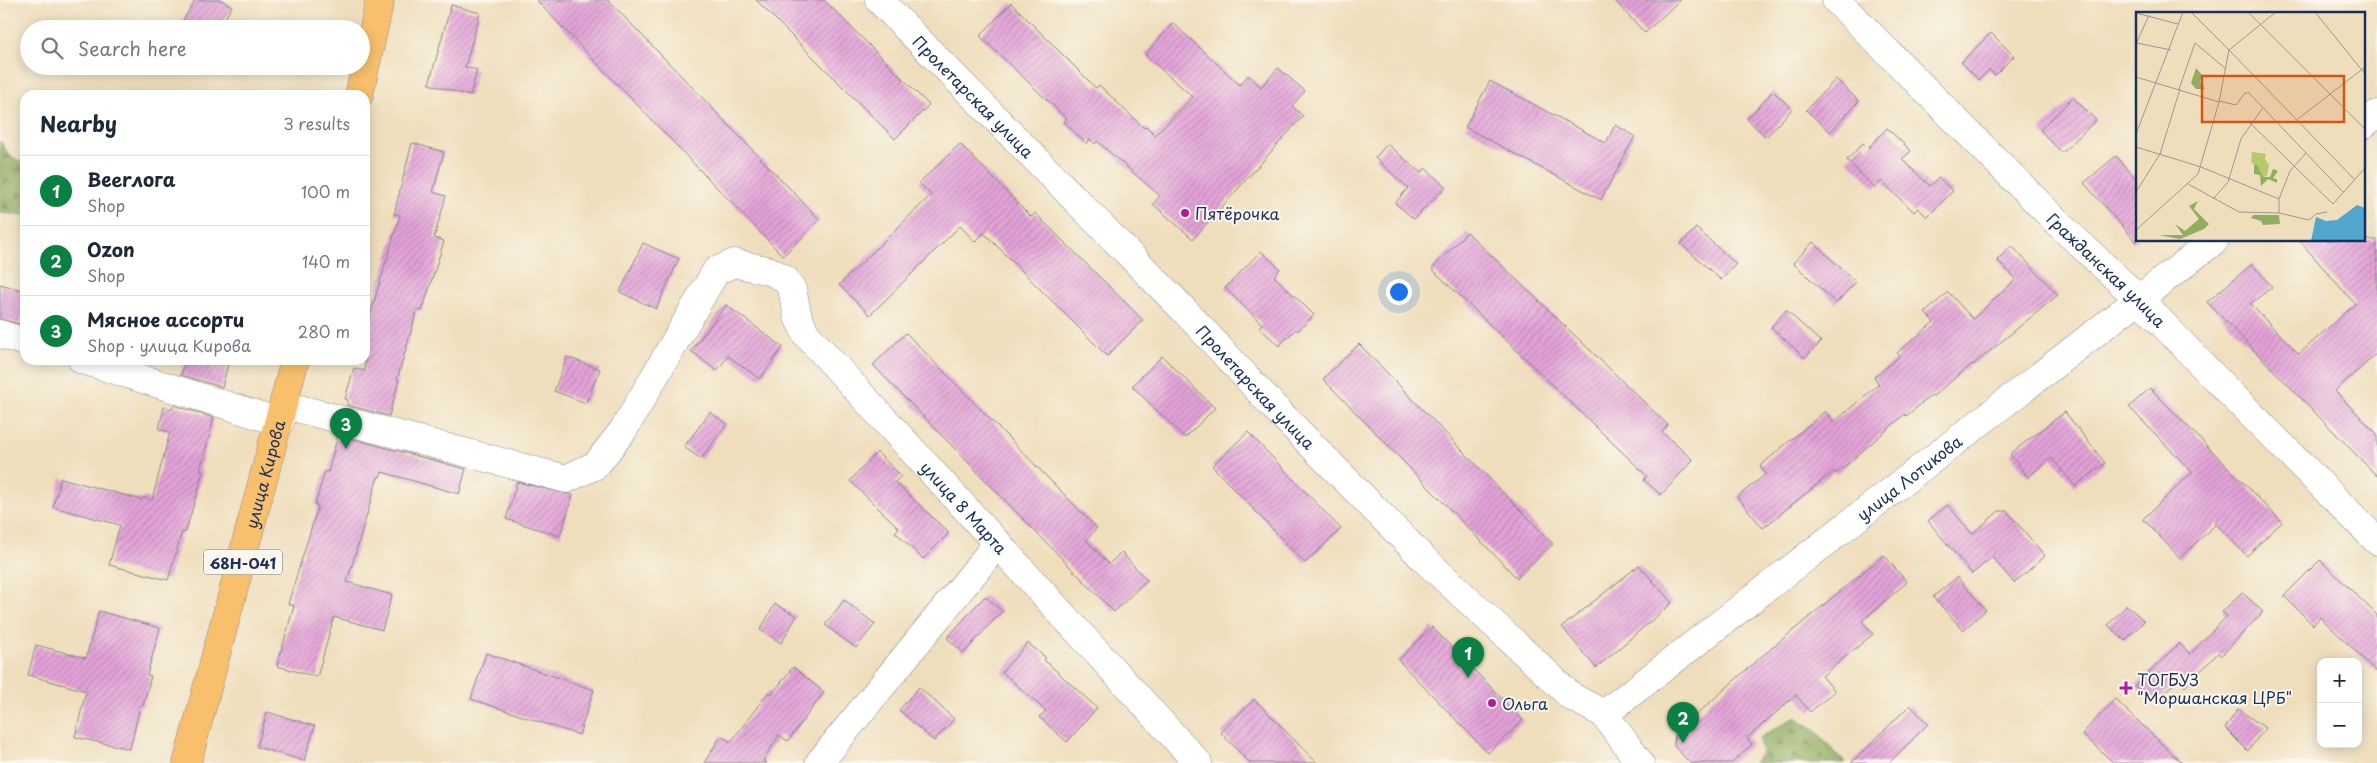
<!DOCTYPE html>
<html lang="en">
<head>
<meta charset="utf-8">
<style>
	:root { --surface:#fff; --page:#f2f2f3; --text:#1f2937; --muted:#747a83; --line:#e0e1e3; --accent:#0b8043 }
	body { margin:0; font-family:"Playpen Sans",sans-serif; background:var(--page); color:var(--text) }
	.controls { position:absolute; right:15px; bottom:15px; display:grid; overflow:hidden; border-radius:10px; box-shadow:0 2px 12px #0003 }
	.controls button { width:45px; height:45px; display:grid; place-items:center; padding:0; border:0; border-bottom:1px solid var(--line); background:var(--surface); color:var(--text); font:25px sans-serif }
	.you { position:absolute; left:1398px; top:291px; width:18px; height:18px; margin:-12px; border:4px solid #fff; border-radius:50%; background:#1a73e8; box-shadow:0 0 0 8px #1a73e833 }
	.badge { display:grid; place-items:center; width:32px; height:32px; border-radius:50%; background:var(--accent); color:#fff; font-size:16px; font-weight:700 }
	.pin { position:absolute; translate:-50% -41px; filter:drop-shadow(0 1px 2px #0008) }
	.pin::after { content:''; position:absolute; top:26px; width:18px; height:15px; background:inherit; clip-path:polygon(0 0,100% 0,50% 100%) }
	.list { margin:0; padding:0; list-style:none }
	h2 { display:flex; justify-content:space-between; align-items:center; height:65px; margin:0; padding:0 20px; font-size:21px }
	h2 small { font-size:16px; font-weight:400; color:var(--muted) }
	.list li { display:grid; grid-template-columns:32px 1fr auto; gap:15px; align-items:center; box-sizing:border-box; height:70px; padding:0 20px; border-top:1px solid var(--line) }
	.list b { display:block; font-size:19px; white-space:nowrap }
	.list p { margin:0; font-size:16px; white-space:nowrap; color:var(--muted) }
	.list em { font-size:16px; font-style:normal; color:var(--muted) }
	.icon { flex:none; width:28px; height:28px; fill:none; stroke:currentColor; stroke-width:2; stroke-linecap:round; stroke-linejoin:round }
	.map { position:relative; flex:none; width:2377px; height:763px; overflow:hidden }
	.search { position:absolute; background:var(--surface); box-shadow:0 2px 12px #0003; left:20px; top:20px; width:350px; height:55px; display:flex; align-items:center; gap:12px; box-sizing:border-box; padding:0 18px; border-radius:28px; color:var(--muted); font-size:19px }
	.panel { position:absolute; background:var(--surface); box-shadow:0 2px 12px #0003; left:20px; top:90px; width:350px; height:275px; border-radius:15px }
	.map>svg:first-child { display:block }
</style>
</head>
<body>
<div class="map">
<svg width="2377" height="763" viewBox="0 0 2377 763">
	<defs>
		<pattern id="forest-firs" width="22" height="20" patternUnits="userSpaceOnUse" patternTransform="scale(1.25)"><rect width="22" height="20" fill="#91ad60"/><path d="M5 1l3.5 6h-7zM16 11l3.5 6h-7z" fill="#768d52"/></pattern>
		<pattern id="building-hatch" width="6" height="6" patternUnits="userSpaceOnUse" patternTransform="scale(1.25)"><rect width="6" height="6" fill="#e4a3d8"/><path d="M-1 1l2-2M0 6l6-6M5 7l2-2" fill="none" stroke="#b885b2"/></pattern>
	</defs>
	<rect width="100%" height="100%" fill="#fbf7ec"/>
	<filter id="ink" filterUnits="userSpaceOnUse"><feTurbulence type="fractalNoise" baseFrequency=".02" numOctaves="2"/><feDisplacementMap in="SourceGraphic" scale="10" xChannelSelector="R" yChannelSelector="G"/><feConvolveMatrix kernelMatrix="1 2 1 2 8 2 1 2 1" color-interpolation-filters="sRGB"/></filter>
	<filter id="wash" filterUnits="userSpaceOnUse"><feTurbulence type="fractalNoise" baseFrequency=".0096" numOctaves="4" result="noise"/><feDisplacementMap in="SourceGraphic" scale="20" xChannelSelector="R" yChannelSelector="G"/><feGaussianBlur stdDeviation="1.12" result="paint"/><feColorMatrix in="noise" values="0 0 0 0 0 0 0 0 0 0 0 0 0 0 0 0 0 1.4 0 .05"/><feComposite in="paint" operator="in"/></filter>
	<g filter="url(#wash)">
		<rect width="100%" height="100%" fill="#efdebc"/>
		<path fill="url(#forest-firs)" stroke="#566e5f" d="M 0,141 L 9,155 L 25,165 L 25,215 L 0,213 Z
			M 1795,717 L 1815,730 L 1845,763 L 1754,763 L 1762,752 L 1759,738 Z"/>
		<g id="blocks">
			<path fill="url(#building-hatch)" d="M 195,0 L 221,0 L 232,6 L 219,29 L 178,29 Z
				M 536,0 L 608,0 L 820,220 L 783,256 Z
				M 756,0 L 824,0 L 929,105 L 895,139 Z
				M 1614,0 L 1680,0 L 1645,33 Z
				M 1011,3 L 1096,88 L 1099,85 L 1144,128 L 1146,126 L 1155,135 L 1193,97 L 1145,55 L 1173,23 L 1240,85 L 1248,75 L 1261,87 L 1278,68 L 1305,91 L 1292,106 L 1303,116 L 1193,239 L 1153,204 L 1160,196 L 1097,141 L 1095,144 L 1090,139 L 1087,144 L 1064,122 L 1067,119 L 980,36 Z
				M 451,5 L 480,13 L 465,67 L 477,70 L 470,96 L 429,84 Z
				M 1991,33 L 2014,56 L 1995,75 L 1989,70 L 1979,80 L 1961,62 Z
				M 1836,79 L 1859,101 L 1830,132 L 1806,110 Z
				M 1490,81 L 1606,143 L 1615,125 L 1635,136 L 1601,200 L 1465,127 Z
				M 1773,91 L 1792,109 L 1766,137 L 1747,119 Z
				M 2073,97 L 2096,120 L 2062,153 L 2040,130 Z
				M 1887,128 L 1911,151 L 1902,159 L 1930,186 L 1939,178 L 1953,191 L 1927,217 L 1918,208 L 1914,212 L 1881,181 L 1875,188 L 1847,160 L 1863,143 L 1868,148 Z
				M 412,143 L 444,152 L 433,192 L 446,196 L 434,238 L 444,241 L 422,311 L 417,310 L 397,380 L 399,380 L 389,416 L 347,405 L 348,400 L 345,399 L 354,368 L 365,371 L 365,332 L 400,215 L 394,214 Z
				M 960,144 L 1031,217 L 1035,213 L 1143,320 L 1107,356 L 984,233 L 975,242 L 960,226 L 870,315 L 839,285 L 931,195 L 919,183 Z
				M 1387,144 L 1421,173 L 1425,168 L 1446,187 L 1414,219 L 1395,203 L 1408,188 L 1375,158 Z
				M 2116,156 L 2137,180 L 2137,243 L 2084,183 Z
				M 1696,228 L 1736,264 L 1721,280 L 1681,244 Z
				M 1467,232 L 1668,425 L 1662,432 L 1693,460 L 1661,495 L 1644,480 L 1647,476 L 1432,269 Z
				M 2299,240 L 2377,240 L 2377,353 L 2335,391 L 2377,434 L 2377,476 L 2207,302 L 2252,264 L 2272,287 L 2250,304 L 2299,354 L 2355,304 Z
				M 1813,242 L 1856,282 L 1836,303 L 1793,263 Z
				M 643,243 L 679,259 L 656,309 L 620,292 Z
				M 2012,246 L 2058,295 L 1973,365 L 1972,364 L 1933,396 L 1932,395 L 1906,416 L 1905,414 L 1836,474 L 1834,471 L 1763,528 L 1737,497 L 1766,474 L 1760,466 L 1825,411 L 1834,422 L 1879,384 L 1874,377 L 1900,356 L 1897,353 L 1934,322 L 1925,313 L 1948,292 L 1973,319 L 2016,279 L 1997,260 Z
				M 1261,251 L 1280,269 L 1274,276 L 1314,315 L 1298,331 L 1296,329 L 1279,346 L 1259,327 L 1262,324 L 1225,288 Z
				M 0,284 L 25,291 L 25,306 L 20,324 L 0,319 Z
				M 726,305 L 783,347 L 760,379 L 728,356 L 717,371 L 691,351 Z
				M 1786,310 L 1821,342 L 1805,358 L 1771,327 Z
				M 906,333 L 1097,528 L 1086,540 L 1109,564 L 1121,552 L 1147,580 L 1114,612 L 873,365 Z
				M 1359,344 L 1553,544 L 1517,578 L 1323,379 Z
				M 1162,356 L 1215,408 L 1185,438 L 1132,386 Z
				M 567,357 L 600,369 L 586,403 L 554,391 Z
				M 185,360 L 229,360 L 222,387 L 181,375 Z
				M 2150,388 L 2282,522 L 2247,556 L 2216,524 L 2180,558 L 2143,519 L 2192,472 L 2129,407 Z
				M 173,405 L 214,418 L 200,470 L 203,471 L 198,491 L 185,533 L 182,532 L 168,580 L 109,565 L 120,525 L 53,507 L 61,478 L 142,500 L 143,497 L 152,500 L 170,432 L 159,429 L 164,407 L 172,409 Z
				M 710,412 L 727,424 L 701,459 L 684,447 Z
				M 2065,412 L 2105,463 L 2075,486 L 2052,458 L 2028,477 L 2010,454 Z
				M 1248,432 L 1341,529 L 1305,563 L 1212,466 Z
				M 338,435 L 466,469 L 459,494 L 382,472 L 380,477 L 378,477 L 347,582 L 392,595 L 382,630 L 334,617 L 317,677 L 277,666 L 294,606 L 288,604 L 318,506 L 315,505 L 325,471 L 328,472 Z
				M 877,452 L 901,476 L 895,482 L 949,533 L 923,559 L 895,532 L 899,528 L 850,481 Z
				M 517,482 L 573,495 L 560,536 L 506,519 Z
				M 1948,505 L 1972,534 L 1999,511 L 2007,511 L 2045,556 L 2014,583 L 1992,557 L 1972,574 L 1928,521 Z
				M 1884,555 L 1907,582 L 1862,621 L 1873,634 L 1822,676 L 1835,691 L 1810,712 L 1796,695 L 1747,738 L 1752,744 L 1732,763 L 1690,763 L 1674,746 L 1675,734 L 1755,662 Z
				M 2320,560 L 2377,615 L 2377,672 L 2320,617 L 2313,625 L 2284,596 Z
				M 1639,565 L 1672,603 L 1596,668 L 1562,627 Z
				M 1957,577 L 1986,610 L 1963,630 L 1933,597 Z
				M 2242,592 L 2263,612 L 2221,656 L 2218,653 L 2185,687 L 2178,680 L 2156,701 L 2135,686 L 2179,643 L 2190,654 L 2227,616 L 2222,612 Z
				M 985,596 L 1002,611 L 964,653 L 947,638 Z
				M 844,600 L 875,624 L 856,648 L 825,625 Z
				M 775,604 L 797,616 L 781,643 L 760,630 Z
				M 2127,605 L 2144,621 L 2125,641 L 2108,625 Z
				M 99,611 L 160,628 L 147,675 L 151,676 L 143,706 L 140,706 L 130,749 L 75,737 L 86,691 L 28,675 L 36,645 L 86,658 Z
				M 1432,627 L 1523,720 L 1488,753 L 1398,660 Z
				M 1028,643 L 1046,658 L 1044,660 L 1097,708 L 1067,742 L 1039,717 L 1046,711 L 1002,672 Z
				M 486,653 L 594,690 L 579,735 L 471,699 Z
				M 793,667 L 824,692 L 788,741 L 779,735 L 763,761 L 767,763 L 704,763 L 721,736 L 731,742 L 769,691 L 772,694 Z
				M 919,687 L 954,719 L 934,741 L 899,710 Z
				M 1254,699 L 1317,763 L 1250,763 L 1221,733 Z
				M 2115,699 L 2182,763 L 2114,763 L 2082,734 Z
				M 1910,705 L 1928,724 L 1889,763 L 1851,763 Z
				M 2238,709 L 2265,728 L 2248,751 L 2225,728 Z
				M 267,712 L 315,726 L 304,761 L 257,747 Z"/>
		</g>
	</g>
	<g filter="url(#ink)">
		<use href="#blocks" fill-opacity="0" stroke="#85868d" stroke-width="1"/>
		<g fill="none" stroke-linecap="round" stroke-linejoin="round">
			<defs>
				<g id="minor">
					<path id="s1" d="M 879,0 L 1184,310 L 1275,408 L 1424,559 L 1572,697 L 1604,714 L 1640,763"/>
					<path id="s2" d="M 1836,0 L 2063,228 L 2139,299 L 2208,371 L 2377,541"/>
					<path d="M 2363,125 L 2377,114"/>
					<path d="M 0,334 L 25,342"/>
					<path d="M 82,360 L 280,422"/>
					<path id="s3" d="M 285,405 L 566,479 L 596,465 L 624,429 L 716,271 L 734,263 L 770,271 L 785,279 L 792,289 L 798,317 L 806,334 L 1198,763"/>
					<path id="s4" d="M 1604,714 L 2215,240"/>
					<path d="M 819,763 L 998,543"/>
				</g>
				<g id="major">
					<path d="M 359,95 L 380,0"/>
					<path id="s5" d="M 187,763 L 295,360"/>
				</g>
			</defs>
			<use href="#minor" stroke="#85868d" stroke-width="29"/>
			<use href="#major" stroke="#85868d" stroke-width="29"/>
			<use href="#minor" stroke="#fff" stroke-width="28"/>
			<use href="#major" stroke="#f8bf6c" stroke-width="28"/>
		</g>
	</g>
	<g fill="#b5179e" stroke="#fbf7ec" stroke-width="2">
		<circle cx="1185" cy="213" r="5"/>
		<path d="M2123.5 680.5h5v5h5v5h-5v5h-5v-5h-5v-5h5z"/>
		<circle cx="1492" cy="703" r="5"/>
	</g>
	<g text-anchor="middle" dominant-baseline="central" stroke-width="4" stroke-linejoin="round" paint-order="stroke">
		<rect fill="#fbf7ec" stroke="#5e6b89" stroke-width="1" x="204" y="549.5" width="78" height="25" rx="4"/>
		<g font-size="15" font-weight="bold" fill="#1b2f5e">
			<text x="243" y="562">68Н-041</text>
		</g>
		<g font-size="16" fill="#1b2f5e" stroke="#fbf7ec">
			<text stroke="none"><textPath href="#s1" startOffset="135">Пролетарская улица</textPath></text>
			<text stroke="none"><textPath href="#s2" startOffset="382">Гражданская улица</textPath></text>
			<text stroke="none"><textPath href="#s1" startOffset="540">Пролетарская улица</textPath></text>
			<text stroke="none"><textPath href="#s5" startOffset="299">улица Кирова</textPath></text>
			<text stroke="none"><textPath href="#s4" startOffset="386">улица Лотикова</textPath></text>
			<text stroke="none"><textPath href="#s3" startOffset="920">улица 8 Марта</textPath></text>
		</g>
		<g font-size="16" fill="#1b2f5e" stroke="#fbf7ec" text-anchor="start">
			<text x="1195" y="213">Пятёрочка</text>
			<text x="2137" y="679">ТОГБУЗ<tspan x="2137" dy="18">"Моршанская ЦРБ"</tspan></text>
			<text x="1502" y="703">Ольга</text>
		</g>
	</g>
	<g transform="translate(2136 12)">
		<rect width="229" height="229" fill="#efdebc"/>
		<path d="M 116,140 L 130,142 L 129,147 L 133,153 L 131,164 L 127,165 L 115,149 Z" fill="#b7c96c"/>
		<path d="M 60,56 L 66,63 L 64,70 L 69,77 L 60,77 L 55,71 ZM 118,153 L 121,153 L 127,165 L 134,165 L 137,157 L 142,159 L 137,166 L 141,167 L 141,171 L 132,167 L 125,174 L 124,163 L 118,162 ZM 62,189 L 58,197 L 73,212 L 68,217 L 44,227 L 23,223 L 47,223 L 39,212 L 49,219 L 63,207 L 53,194 ZM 117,203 L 143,203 L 144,212 L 127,213 L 125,209 L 115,206 Z" fill="#91ad60"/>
		<path d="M 221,193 L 229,196 L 229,229 L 175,229 L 180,205 L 190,209 L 201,208 Z" fill="#51a6cd"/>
		<path fill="none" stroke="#9a9896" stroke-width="1" d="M 112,0 L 229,117M 140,0 L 93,38 L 219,168M 179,0 L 229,62M 0,1 L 42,12M 1,31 L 35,38M 0,32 L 13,3M 0,65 L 83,90M 43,77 L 59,31 L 90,57M 83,89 L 100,93 L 109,81 L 113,81 L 207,180M 162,107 L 229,55M 114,111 L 197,192 L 229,156M 0,122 L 47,0M 0,135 L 65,155 L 143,187M 52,172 L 103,200 L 143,201 L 173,208 L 180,202 L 191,200M 0,180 L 24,142 L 44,77M 77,187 L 92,170 L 105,127 L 126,97M 143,201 L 143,187 L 154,159 L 170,141M 0,218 L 62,162 L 83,90 L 93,38 L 55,0"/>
		<path fill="#d45514" fill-opacity="0.15" stroke="#d45514" stroke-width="2.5" d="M 66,64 L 208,64 L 208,110 L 66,110 Z"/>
		<rect width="229" height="229" fill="none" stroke="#1b2f5e" stroke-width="2.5"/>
	</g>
</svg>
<div class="controls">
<button>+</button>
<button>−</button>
</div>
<div class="you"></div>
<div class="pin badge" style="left:1468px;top:678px">1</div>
<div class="pin badge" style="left:1683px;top:743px">2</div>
<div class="pin badge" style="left:346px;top:449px">3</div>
<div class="search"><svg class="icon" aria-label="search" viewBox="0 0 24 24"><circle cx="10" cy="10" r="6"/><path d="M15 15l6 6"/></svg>Search here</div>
<section class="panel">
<h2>Nearby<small>3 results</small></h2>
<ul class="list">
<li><span class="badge">1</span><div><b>Beerлога</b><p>Shop</p></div><em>100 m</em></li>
<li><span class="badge">2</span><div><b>Ozon</b><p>Shop</p></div><em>140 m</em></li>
<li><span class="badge">3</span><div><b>Мясное ассорти</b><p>Shop · улица Кирова</p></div><em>280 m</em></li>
</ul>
</section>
</div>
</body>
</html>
